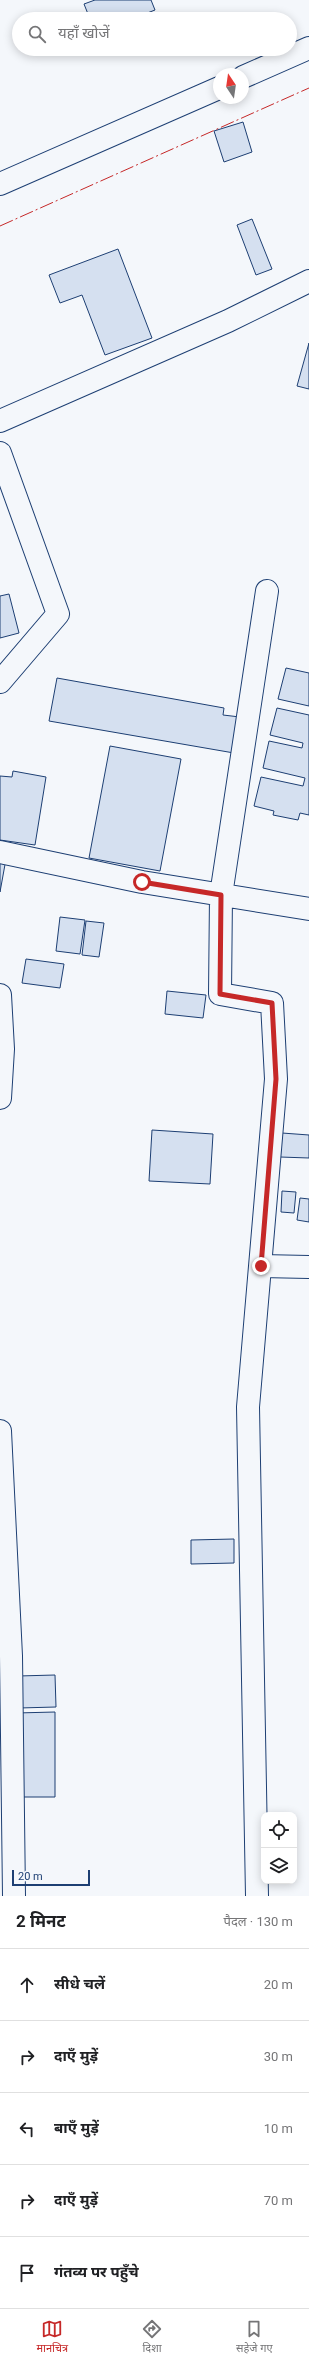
<!DOCTYPE html>
<html lang="hi">
<head>
<meta charset="utf-8">
<style>
	:root { --surface:#fff; --page:#f2f2f2; --text:#202124; --muted:#757577; --line:#e0e0e0; --accent:#c62828 }
	body { margin:0; font-family:Roboto,"Noto Sans Devanagari",sans-serif; background:var(--page); color:var(--text) }
	.controls { position:absolute; right:12px; bottom:12px; display:grid; overflow:hidden; border-radius:8px; box-shadow:0 2px 10px #0003 }
	.controls button { width:36px; height:36px; display:grid; place-items:center; padding:0; border:0; border-bottom:1px solid var(--line); background:var(--surface); color:var(--text); font:20px sans-serif }
	.compass { position:absolute; left:213px; top:68px; width:36px; height:36px; border-radius:50%; background:var(--surface); box-shadow:0 2px 10px #0003; rotate:347deg }
	.scale { position:absolute; left:12px; bottom:10px; width:78px; box-sizing:border-box; padding-left:4px; border:2px solid #1d3f73; border-top:0; font-size:11px; line-height:14px; white-space:nowrap; color:#1d3f73; -webkit-text-stroke:3px #f4f7fb; paint-order:stroke }
	.stop { position:absolute; width:12px; height:12px; margin:-9px; border:3px solid #c62828; border-radius:50%; background:#fff }
	.stop.end { background:#c62828; border-color:#fff; box-shadow:0 1px 4px #0008 }
	.list { margin:0; padding:0; list-style:none }
	h2 { display:flex; justify-content:space-between; align-items:center; height:52px; margin:0; padding:0 16px; font-size:17px }
	h2 small { font-size:13px; font-weight:400; color:var(--muted) }
	.list li { display:grid; grid-template-columns:26px 1fr auto; gap:12px; align-items:center; box-sizing:border-box; height:72px; padding:0 16px; border-top:1px solid var(--line) }
	.list b { display:block; font-size:15px; white-space:nowrap }
	.list em { font-size:13px; font-style:normal; color:var(--muted) }
	.icon { flex:none; width:22px; height:22px; fill:none; stroke:currentColor; stroke-width:2; stroke-linecap:round; stroke-linejoin:round }
	.map { position:relative; flex:none; width:309px; height:1896px; overflow:hidden }
	.search { position:absolute; background:var(--surface); box-shadow:0 2px 10px #0003; left:12px; right:12px; top:12px; height:44px; display:flex; align-items:center; gap:10px; box-sizing:border-box; padding:0 14px; border-radius:22px; color:var(--muted); font-size:15px }
	.sheet { height:412px; background:var(--surface) }
	nav { display:flex; justify-content:space-around; align-items:center; box-sizing:border-box; height:56px; border-top:1px solid var(--line); background:var(--surface); font-size:11px; color:var(--muted) }
	nav a { display:grid; justify-items:center; gap:2px }
	nav .on { color:var(--accent) }
	.map>svg:first-child { display:block }
</style>
</head>
<body>
<div class="map">
<svg width="309" height="1896" viewBox="0 0 309 1896">
	<rect width="100%" height="100%" fill="#f4f7fb"/>
	<path fill="#d5e0f0" stroke="#1d3f73" d="M 95,0 L 151,0 L 155,10 L 132,19 L 90,19 L 84,4 Z
		M 243,122 L 252,152 L 224,162 L 214,131 Z
		M 252,219 L 272,269 L 256,275 L 237,225 Z
		M 118,249 L 152,338 L 105,355 L 82,295 L 60,303 L 49,275 Z
		M 309,343 L 309,389 L 297,386 Z
		M 9,594 L 19,633 L 0,638 L 0,596 Z
		M 286,668 L 309,673 L 309,706 L 278,699 Z
		M 57,678 L 224,708 L 223,715 L 240,717 L 234,753 L 49,721 Z
		M 277,708 L 309,715 L 309,815 L 300,813 L 298,820 L 273,815 L 274,811 L 254,806 L 261,777 L 303,786 L 305,778 L 263,768 L 269,741 L 302,748 L 303,743 L 270,735 Z
		M 110,746 L 181,759 L 160,871 L 89,858 Z
		M 13,771 L 46,777 L 35,845 L 0,840 L 0,776 L 12,777 Z
		M 0,858 L 6,859 L 0,892 Z
		M 60,917 L 85,920 L 80,954 L 56,951 Z
		M 86,921 L 104,923 L 99,957 L 82,955 Z
		M 26,959 L 64,964 L 60,988 L 22,983 Z
		M 167,991 L 206,995 L 203,1018 L 165,1014 Z
		M 152,1130 L 213,1134 L 210,1184 L 149,1181 Z
		M 282,1133 L 309,1135 L 309,1158 L 280,1157 Z
		M 282,1191 L 296,1192 L 294,1213 L 281,1212 Z
		M 300,1198 L 309,1199 L 309,1222 L 297,1220 Z
		M 234,1539 L 234,1563 L 191,1564 L 191,1540 Z
		M 55,1675 L 56,1707 L 19,1708 L 18,1676 Z
		M 55,1712 L 55,1797 L 16,1797 L 16,1713 Z"/>
	<g fill="none" stroke-linecap="round" stroke-linejoin="round">
		<defs>
			<path id="minor" d="M 243,77 L 309,48
				M 0,184 L 219,88
				M 0,421 L 228,321 L 309,281
				M 0,453 L 58,614 L 0,682
				M 0,852 L 142,882 L 309,909
				M 0,995 L 3,1049 L 0,1098
				M 261,1266 L 309,1267
				M 0,1431 L 11,1656 L 14,1896
				M 257,1896 L 248,1407 L 276,1079 L 272,1003 L 220,994 L 221,895 L 267,591"/>
		</defs>
		<use href="#minor" stroke="#1d3f73" stroke-width="24"/>
		<use href="#minor" stroke="#f4f7fb" stroke-width="22"/>
		<path stroke="#c62828" stroke-width="1" stroke-dasharray="14 3 2 3" stroke-linecap="butt" d="M 0,226 L 309,88"/>
	</g>
	<g fill="none" stroke-linecap="round" stroke-linejoin="round">
		<path stroke="#c62828" stroke-width="5" d="M 142,882 L 221,895 L 220,994 L 272,1003 L 276,1079 L 261,1266"/>
	</g>
</svg>
<div class="controls">
<button><svg class="icon" aria-label="locate" viewBox="0 0 24 24"><circle cx="12" cy="12" r="6"/><path d="M12 2v4M12 18v4M2 12h4M18 12h4"/></svg></button>
<button><svg class="icon" aria-label="layers" viewBox="0 0 24 24"><path d="M12 4l9 5-9 5-9-5zM3 14l9 5 9-5"/></svg></button>
</div>
<svg class="compass" viewBox="-18 -18 36 36"><path d="M0-13l5 13h-10z" fill="#e53935"/><path d="M0 13l5-13h-10z" fill="#757577"/></svg>
<div class="scale">20 m</div>
<div class="stop" style="left:142px;top:882px"></div>
<div class="stop end" style="left:261px;top:1266px"></div>
<div class="search"><svg class="icon" aria-label="search" viewBox="0 0 24 24"><circle cx="10" cy="10" r="6"/><path d="M15 15l6 6"/></svg>यहाँ खोजें</div>
</div>
<section class="sheet">
<h2>2 मिनट<small>पैदल · 130 m</small></h2>
<ul class="list">
<li><svg class="icon" aria-label="ahead" viewBox="0 0 24 24"><path d="M12 20V5M6 11l6-6 6 6"/></svg><div><b>सीधे चलें</b></div><em>20 m</em></li>
<li><svg class="icon" aria-label="right" viewBox="0 0 24 24"><path d="M7 20v-9h11M14 6l5 5-5 5"/></svg><div><b>दाएँ मुड़ें</b></div><em>30 m</em></li>
<li><svg class="icon" aria-label="left" viewBox="0 0 24 24"><path d="M17 20v-9H6M10 6l-5 5 5 5"/></svg><div><b>बाएँ मुड़ें</b></div><em>10 m</em></li>
<li><svg class="icon" aria-label="right" viewBox="0 0 24 24"><path d="M7 20v-9h11M14 6l5 5-5 5"/></svg><div><b>दाएँ मुड़ें</b></div><em>70 m</em></li>
<li><svg class="icon" aria-label="arrive" viewBox="0 0 24 24"><path d="M6 21V4h12l-3 4 3 4H6"/></svg><div><b>गंतव्य पर पहुँचे</b></div></li>
</ul>
</section>
<nav>
<a class="on"><svg class="icon" aria-label="map" viewBox="0 0 24 24"><path d="M3 6l6-2 6 2 6-2v14l-6 2-6-2-6 2zM9 4v14M15 6v14"/></svg>मानचित्र</a>
<a><svg class="icon" aria-label="directions" viewBox="0 0 24 24"><path d="M12 3l9 9-9 9-9-9zM9 14v-3h6M13 9l2 2-2 2"/></svg>दिशा</a>
<a><svg class="icon" aria-label="saved" viewBox="0 0 24 24"><path d="M7 4h10v16l-5-4-5 4z"/></svg>सहेजे गए</a>
</nav>
</body>
</html>
